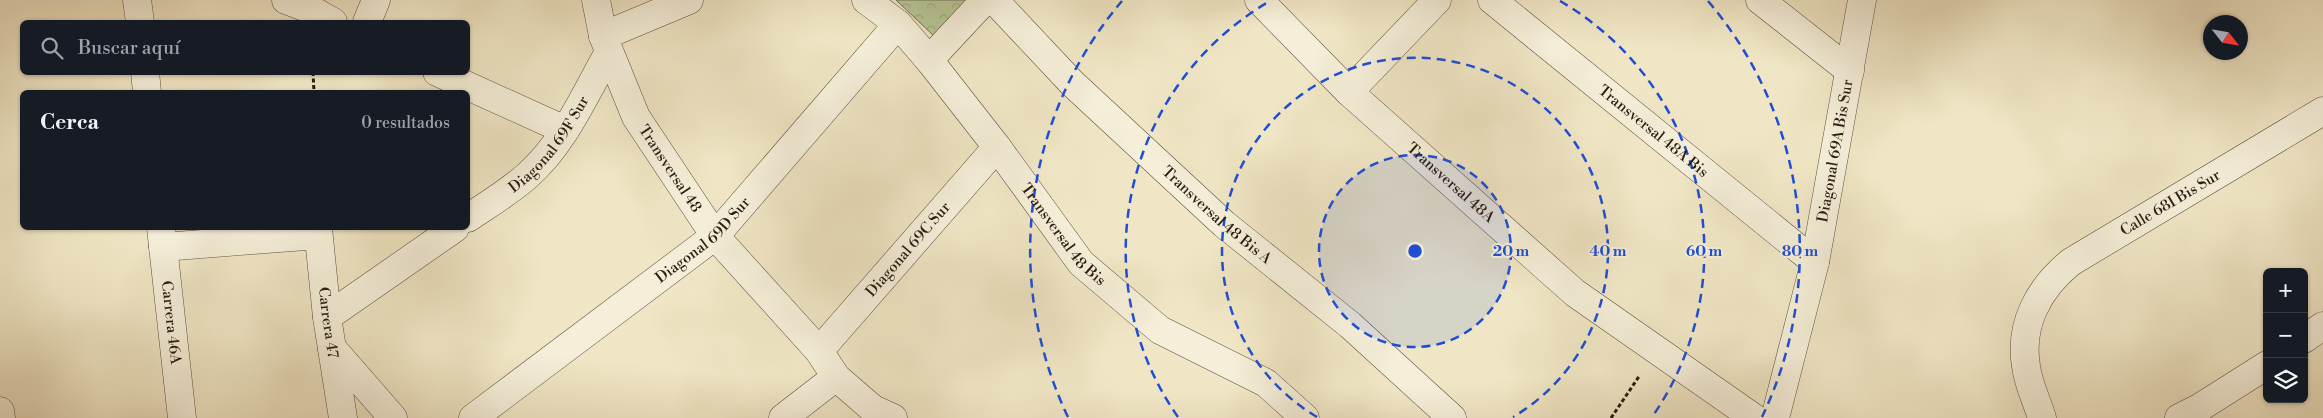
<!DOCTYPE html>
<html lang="es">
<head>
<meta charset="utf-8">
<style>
	:root { --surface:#171b24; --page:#20242c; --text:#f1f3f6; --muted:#9ea1a6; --line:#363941 }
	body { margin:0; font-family:"Libre Bodoni",serif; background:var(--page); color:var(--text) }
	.controls { position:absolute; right:15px; bottom:15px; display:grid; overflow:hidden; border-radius:8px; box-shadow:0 1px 4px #0004 }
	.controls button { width:45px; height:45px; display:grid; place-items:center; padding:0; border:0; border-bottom:1px solid var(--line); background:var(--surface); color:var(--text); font:25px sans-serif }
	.compass { position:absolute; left:2203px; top:15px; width:45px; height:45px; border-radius:50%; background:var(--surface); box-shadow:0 1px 4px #0004; rotate:121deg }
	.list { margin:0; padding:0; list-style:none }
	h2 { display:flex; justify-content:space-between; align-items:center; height:65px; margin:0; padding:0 20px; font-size:21px }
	h2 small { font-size:16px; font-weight:400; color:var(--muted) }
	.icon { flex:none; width:28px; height:28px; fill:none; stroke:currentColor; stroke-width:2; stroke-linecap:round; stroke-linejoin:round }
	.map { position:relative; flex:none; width:2323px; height:418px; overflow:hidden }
	.search { position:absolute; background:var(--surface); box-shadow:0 1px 4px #0004; left:20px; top:20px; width:450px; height:55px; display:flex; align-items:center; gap:12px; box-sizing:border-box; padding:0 18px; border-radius:8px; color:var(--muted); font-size:19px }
	.panel { position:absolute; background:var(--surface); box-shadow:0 1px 4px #0004; left:20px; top:90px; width:450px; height:140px; border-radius:8px }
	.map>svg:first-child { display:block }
</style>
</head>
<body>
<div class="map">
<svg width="2323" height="418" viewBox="0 0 2323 418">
	<defs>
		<pattern id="park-crowns" width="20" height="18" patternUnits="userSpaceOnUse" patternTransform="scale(1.25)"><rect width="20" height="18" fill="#b7c696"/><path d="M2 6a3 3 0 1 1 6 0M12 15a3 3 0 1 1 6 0" fill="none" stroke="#9daa80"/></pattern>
	</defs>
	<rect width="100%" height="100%" fill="#f0e6c5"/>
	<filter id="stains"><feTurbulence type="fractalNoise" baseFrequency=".004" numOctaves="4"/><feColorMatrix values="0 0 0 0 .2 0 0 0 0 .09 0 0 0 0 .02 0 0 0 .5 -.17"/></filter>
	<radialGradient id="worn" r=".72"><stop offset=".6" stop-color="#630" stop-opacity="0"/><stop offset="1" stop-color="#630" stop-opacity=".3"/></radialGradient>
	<path fill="url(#park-crowns)" stroke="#707054" d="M 896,0 L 967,0 L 934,36 Z"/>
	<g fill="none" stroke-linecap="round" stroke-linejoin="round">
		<defs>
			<g id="minor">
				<path d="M 137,0 L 140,22"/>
				<path d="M 286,0 L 312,10 L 333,22"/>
				<path id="s1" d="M 596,0 L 603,36 L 636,117 L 715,236 L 819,351 L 836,377 L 873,409 L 893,418"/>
				<path id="s2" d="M 866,0 L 898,24 L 929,60 L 997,147 L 1081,263 L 1160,330 L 1266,383 L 1305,418"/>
				<path id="s3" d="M 994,0 L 1072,83 L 1224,224 L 1350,325 L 1452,418"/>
				<path id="s4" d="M 1259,0 L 1349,92 L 1575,293 L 1754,418"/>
				<path id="s5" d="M 1492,0 L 1815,262"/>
				<path d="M 1760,0 L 1850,71"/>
				<path d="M 367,22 L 376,0"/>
				<path d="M 603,36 L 689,0"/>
				<path d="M 929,60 L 985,0"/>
				<path d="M 145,72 L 147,92"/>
				<path d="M 437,72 L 565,130"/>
				<path d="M 1349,92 L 1437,0"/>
				<path id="s6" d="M 468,218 C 487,205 509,192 527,176 C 564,144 585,94 609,52"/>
				<path id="s7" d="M 161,228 L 182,418"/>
				<path id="s8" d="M 318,228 L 327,317 L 343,418"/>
				<path d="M 163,247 L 318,235"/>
				<path d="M 327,317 L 455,228"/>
				<path d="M 2304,339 L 2323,326"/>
				<path d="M 332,348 L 393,418"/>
				<path id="s9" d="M 819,351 L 997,147"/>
				<path id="s10" d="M 473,418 L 715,236 L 898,24"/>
				<path d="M 783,418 L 836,377"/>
				<path id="s11" d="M 1775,418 L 1815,262 L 1862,0"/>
				<path id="s12" d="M 2042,418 C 2037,401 2028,384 2026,366 C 2019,324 2039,288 2071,262 L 2323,111"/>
				<path d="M 2179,418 L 2199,408 L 2267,365"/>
			</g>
			<path id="tertiary" d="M 0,411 L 1,418"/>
		</defs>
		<use href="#minor" stroke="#5b4e3f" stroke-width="29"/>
		<use href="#tertiary" stroke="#5b4e3f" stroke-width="29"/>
		<path stroke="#291b12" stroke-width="3" stroke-dasharray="4 2.5" stroke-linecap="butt" d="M 313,72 L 314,92
			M 1611,418 L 1640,375"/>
		<use href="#minor" stroke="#f5efd9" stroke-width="28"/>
		<use href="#tertiary" stroke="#f5efd9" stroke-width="28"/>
	</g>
	<circle cx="1415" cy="251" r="96" fill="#1d4ed8" fill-opacity=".12"/>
	<g fill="none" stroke="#1d4ed8" stroke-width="2.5" stroke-dasharray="9 6">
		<circle cx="1415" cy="251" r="96"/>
		<path d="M1317 417A193 193 0 1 1 1513 417"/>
		<path d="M1178 417A289 289 0 0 1 1270 1M1560 1A289 289 0 0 1 1652 417"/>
		<path d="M1068 417A385 385 0 0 1 1122 1M1708 1A385 385 0 0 1 1762 417"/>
	</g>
	<g text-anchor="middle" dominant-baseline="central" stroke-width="4" stroke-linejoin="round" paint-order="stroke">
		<g font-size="15" fill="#291b12" stroke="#f5efd9">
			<text stroke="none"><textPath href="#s5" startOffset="208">Transversal 48A Bis</textPath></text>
			<text stroke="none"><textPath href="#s6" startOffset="111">Diagonal 69F Sur</textPath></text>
			<text stroke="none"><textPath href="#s11" startOffset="274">Diagonal 69A Bis Sur</textPath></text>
			<text stroke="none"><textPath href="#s1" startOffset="186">Transversal 48</textPath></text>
			<text stroke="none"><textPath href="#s4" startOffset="265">Transversal 48A</textPath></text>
			<text stroke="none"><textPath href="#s12" startOffset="289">Calle 68I Bis Sur</textPath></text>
			<text stroke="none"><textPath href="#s3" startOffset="310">Transversal 48 Bis A</textPath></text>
			<text stroke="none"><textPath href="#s2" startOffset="308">Transversal 48 Bis</textPath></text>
			<text stroke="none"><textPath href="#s10" startOffset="291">Diagonal 69D Sur</textPath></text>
			<text stroke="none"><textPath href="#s9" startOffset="135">Diagonal 69C Sur</textPath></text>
			<text stroke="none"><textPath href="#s7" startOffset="95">Carrera 46A</textPath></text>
			<text stroke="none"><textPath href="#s8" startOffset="95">Carrera 47</textPath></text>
		</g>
	</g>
	<circle cx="1415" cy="251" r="8" fill="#1d4ed8" stroke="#f5efd9" stroke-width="2.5"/>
	<g font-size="15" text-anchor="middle" font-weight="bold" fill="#1d4ed8" stroke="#f5efd9" stroke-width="4" stroke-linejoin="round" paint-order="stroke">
		<text x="1511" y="256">20 m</text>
		<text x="1608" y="256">40 m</text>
		<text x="1704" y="256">60 m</text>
		<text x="1800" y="256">80 m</text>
	</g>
	<rect width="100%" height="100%" filter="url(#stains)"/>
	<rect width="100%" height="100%" fill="url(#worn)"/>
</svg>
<div class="controls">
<button>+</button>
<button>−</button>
<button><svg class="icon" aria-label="layers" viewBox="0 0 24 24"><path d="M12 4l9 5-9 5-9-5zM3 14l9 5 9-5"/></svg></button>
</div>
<svg class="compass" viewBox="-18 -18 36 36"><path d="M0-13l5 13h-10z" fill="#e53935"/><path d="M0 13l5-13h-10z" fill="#9ea1a6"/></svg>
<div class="search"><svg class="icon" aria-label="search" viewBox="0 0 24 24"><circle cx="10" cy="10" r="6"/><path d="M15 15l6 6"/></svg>Buscar aquí</div>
<section class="panel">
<h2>Cerca<small>0 resultados</small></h2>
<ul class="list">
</ul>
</section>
</div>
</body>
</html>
